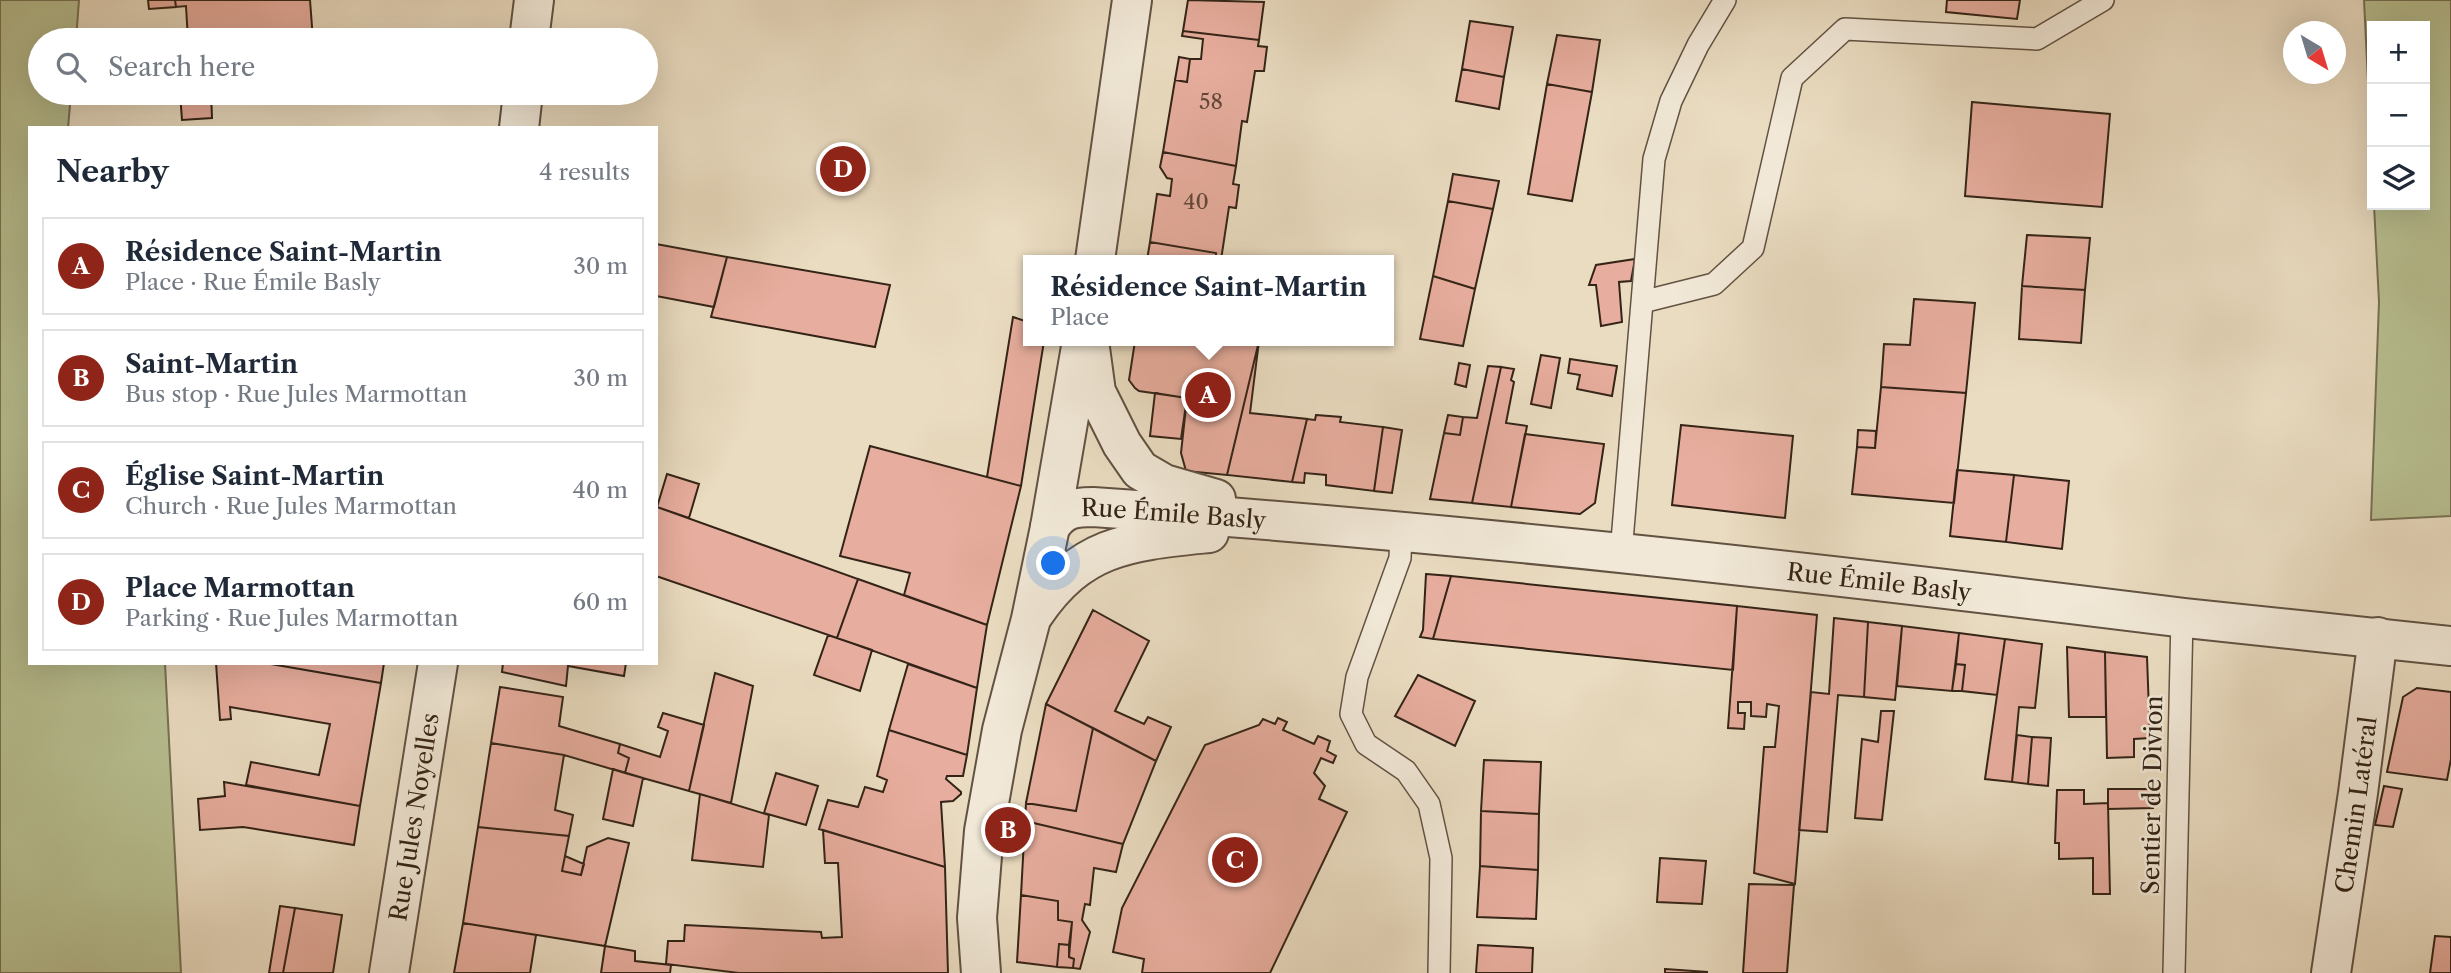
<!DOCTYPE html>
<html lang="en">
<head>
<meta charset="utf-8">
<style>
	:root { --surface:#fff; --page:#f6f6f7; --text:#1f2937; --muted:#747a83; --line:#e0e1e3; --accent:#8f2418 }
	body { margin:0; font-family:"Libre Caslon Text",serif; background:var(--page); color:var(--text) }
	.controls { position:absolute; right:21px; top:21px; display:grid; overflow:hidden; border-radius:0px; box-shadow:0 7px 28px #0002 }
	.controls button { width:63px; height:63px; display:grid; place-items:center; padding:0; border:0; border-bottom:2px solid var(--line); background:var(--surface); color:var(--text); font:35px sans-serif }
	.compass { position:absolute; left:2283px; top:21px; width:63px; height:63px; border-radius:50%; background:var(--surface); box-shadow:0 7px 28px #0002; rotate:142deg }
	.you { position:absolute; left:1054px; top:564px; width:24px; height:24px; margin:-18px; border:5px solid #fff; border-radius:50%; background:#1a73e8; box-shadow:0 0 0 10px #1a73e833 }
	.badge { display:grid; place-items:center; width:46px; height:46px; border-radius:50%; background:var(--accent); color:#fff; font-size:23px; font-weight:700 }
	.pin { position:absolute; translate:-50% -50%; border:4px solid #fff; box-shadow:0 2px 7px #0006 }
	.popup { position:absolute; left:1023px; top:255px; width:371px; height:91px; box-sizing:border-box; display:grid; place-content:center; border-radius:0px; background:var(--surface); filter:drop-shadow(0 2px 5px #0005); font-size:23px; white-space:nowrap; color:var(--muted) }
	.popup b { font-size:26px; color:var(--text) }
	.popup::after { content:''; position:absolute; left:50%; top:100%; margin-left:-14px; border:14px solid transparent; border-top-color:var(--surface) }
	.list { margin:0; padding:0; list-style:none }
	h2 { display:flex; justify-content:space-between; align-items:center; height:91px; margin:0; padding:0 28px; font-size:30px }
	h2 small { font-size:23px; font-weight:400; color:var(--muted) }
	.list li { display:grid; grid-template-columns:46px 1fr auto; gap:21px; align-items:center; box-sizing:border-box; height:98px; margin:0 14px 14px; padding:0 14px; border:2px solid var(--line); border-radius:0px }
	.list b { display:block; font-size:26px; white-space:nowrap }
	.list p { margin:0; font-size:23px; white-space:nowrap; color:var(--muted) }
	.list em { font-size:23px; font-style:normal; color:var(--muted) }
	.icon { flex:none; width:38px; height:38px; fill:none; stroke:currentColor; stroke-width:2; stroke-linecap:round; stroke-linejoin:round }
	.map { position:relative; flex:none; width:2451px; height:973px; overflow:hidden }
	.search { position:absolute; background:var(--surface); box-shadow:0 7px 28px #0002; left:28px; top:28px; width:630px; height:77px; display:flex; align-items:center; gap:18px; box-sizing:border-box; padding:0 24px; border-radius:38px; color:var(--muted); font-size:26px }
	.panel { position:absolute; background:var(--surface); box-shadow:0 7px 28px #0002; left:28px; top:126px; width:630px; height:539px; border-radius:0px }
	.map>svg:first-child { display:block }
</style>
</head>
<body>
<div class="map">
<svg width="2451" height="973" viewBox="0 0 2451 973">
	<rect width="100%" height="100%" fill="#eadcc1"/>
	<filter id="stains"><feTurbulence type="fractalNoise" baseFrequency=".00286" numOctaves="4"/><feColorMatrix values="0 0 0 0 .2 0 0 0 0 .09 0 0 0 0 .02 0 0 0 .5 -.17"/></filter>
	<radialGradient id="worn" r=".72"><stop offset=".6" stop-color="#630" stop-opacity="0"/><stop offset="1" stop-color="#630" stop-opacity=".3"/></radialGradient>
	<path fill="#b8c092" stroke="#767254" stroke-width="2" d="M 0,0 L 79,0 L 76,40 L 40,40 L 40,93 L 71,93 L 68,128 L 30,128 L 30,663 L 165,663 L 181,973 L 0,973 Z
		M 2364,0 L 2451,0 L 2451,516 L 2371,520 L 2379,302 L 2374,205 L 2425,205 L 2425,26 L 2372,26 L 2372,163 Z"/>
	<path fill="#e7ad9e" stroke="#342417" stroke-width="2" d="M 148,0 L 175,0 L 176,7 L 149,9 Z
		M 175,0 L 310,0 L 313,40 L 188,40 L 186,6 L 176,7 Z
		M 1188,0 L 1264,2 L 1259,40 L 1183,31 Z
		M 1947,0 L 2020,0 L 2017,19 L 1946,12 Z
		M 1470,21 L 1513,27 L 1504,77 L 1462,69 Z
		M 1183,31 L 1259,40 L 1258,46 L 1267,47 L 1264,71 L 1255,71 L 1247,122 L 1242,121 L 1236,166 L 1163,152 L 1175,80 L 1187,82 L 1190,59 L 1201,59 L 1203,39 L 1182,36 Z
		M 1557,35 L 1600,40 L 1592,92 L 1547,84 Z
		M 1179,57 L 1190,59 L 1187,82 L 1175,80 Z
		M 1462,69 L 1504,77 L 1499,109 L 1456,101 Z
		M 1547,84 L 1592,92 L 1572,201 L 1528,194 Z
		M 180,93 L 211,93 L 212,118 L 182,120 Z
		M 1972,102 L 2110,114 L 2102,207 L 1965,196 Z
		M 1163,152 L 1236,166 L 1233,184 L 1239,185 L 1236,208 L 1229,207 L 1221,260 L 1216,260 L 1216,253 L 1150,242 L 1157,194 L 1170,196 L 1172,179 L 1167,178 L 1160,167 Z
		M 1453,174 L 1499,181 L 1493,209 L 1448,201 Z
		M 1448,201 L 1493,209 L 1475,289 L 1433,276 Z
		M 2027,235 L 2090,238 L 2085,290 L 2022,286 Z
		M 1150,242 L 1216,253 L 1216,260 L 1147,260 Z
		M 656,244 L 727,257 L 714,307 L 656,296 Z
		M 727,257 L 890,285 L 875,347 L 711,317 Z
		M 1635,259 L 1631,281 L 1619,282 L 1622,322 L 1601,326 L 1596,285 L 1589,285 L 1596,265 Z
		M 1433,276 L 1475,289 L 1463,346 L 1420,339 Z
		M 2022,286 L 2085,290 L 2081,343 L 2019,339 Z
		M 1914,299 L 1975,303 L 1966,393 L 1881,387 L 1884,344 L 1910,345 Z
		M 1013,317 L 1028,322 L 1028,341 L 1044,341 L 1021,486 L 987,477 Z
		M 1135,341 L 1259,341 L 1227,475 L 1186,471 L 1181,453 L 1187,398 L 1139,391 L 1135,388 L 1129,380 Z
		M 1259,341 L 1250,413 L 1307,419 L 1292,482 L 1227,475 Z
		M 1541,355 L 1560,358 L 1551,408 L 1531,404 Z
		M 1570,359 L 1617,366 L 1612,396 L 1577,389 L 1580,375 L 1568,373 Z
		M 1459,363 L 1470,365 L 1466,387 L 1455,384 Z
		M 1488,366 L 1501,367 L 1472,503 L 1430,499 L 1444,433 L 1460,435 L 1463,417 L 1477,418 Z
		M 1501,367 L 1514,369 L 1511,380 L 1514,382 L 1506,423 L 1527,426 L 1511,507 L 1472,503 Z
		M 1881,387 L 1966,393 L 1954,503 L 1852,494 L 1857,447 L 1875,448 Z
		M 1155,393 L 1187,398 L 1181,439 L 1150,436 Z
		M 1316,415 L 1341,417 L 1340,422 L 1383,427 L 1374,491 L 1326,485 L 1326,475 L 1305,473 L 1304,483 L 1292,482 L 1307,419 L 1315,420 Z
		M 1448,415 L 1463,417 L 1460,435 L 1444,433 Z
		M 1681,425 L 1793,436 L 1785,518 L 1672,505 Z
		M 1383,427 L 1402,430 L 1392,493 L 1374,491 Z
		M 1858,430 L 1876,431 L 1875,448 L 1857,447 Z
		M 1525,434 L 1604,444 L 1595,503 L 1580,514 L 1511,507 Z
		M 870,446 L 1021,486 L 987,625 L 904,595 L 910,573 L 840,556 Z
		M 1957,470 L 2014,475 L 2006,542 L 1950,536 Z
		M 667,474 L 699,484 L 689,518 L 657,507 Z
		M 2014,475 L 2069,481 L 2062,549 L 2006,542 Z
		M 657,507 L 858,579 L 837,638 L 656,576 Z
		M 1426,574 L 1451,576 L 1433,639 L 1420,637 L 1423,630 Z
		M 1451,576 L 1737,606 L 1733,670 L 1433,639 Z
		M 858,579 L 987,625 L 977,688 L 837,638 Z
		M 1737,606 L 1817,615 L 1795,884 L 1754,873 L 1764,747 L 1775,747 L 1779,706 L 1767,704 L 1766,717 L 1751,716 L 1751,702 L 1738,702 L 1738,713 L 1745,713 L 1744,729 L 1728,728 Z
		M 1093,610 L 1149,641 L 1115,711 L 1144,724 L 1148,717 L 1171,727 L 1156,761 L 1046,704 Z
		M 1834,618 L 1868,622 L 1864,697 L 1838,695 L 1827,832 L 1799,830 L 1811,692 L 1829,694 Z
		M 1868,622 L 1902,626 L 1895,700 L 1864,697 Z
		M 1902,626 L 1959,633 L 1952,691 L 1897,686 Z
		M 1959,633 L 2005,639 L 1997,695 L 1962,691 L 1965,665 L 1956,664 Z
		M 828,635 L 872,650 L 860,691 L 814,675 Z
		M 2005,639 L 2042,644 L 2035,708 L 2019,707 L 2012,782 L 1985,779 Z
		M 2067,647 L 2105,652 L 2106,717 L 2069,717 Z
		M 2105,652 L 2147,657 L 2150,738 L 2134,739 L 2134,757 L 2107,758 Z
		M 216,663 L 265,663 L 381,683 L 360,806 L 246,785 L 251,762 L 319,775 L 330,724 L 230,707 L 231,719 L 220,720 Z
		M 265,663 L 384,663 L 381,683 Z
		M 503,663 L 626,663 L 624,676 L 568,666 L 566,686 L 502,672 Z
		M 908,664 L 977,688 L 967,755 L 889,730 Z
		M 1956,664 L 1965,665 L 1962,691 L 1952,691 Z
		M 715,673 L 753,686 L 731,803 L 689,791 Z
		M 1418,675 L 1475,701 L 1455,746 L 1395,716 Z
		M 500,687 L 563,697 L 559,726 L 620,744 L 618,753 L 629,758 L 625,773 L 564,755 L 491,743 Z
		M 2417,688 L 2451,692 L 2451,759 L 2447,780 L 2387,772 L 2403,697 Z
		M 1046,704 L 1093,728 L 1076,811 L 1026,803 Z
		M 1881,711 L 1894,711 L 1882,820 L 1855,818 L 1862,739 L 1878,742 Z
		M 663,713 L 704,725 L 689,791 L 625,773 L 629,758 L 618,753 L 620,744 L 660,757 L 668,731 L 658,727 Z
		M 1278,718 L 1287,722 L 1283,730 L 1314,744 L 1318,736 L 1330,741 L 1327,751 L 1336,756 L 1333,763 L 1321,758 L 1314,773 L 1325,786 L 1319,799 L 1347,812 L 1270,973 L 1142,973 L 1144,959 L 1113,952 L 1122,908 L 1205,745 L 1259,725 L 1263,719 L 1275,724 Z
		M 1093,728 L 1156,761 L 1123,844 L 1025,821 L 1026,803 L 1076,811 Z
		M 889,730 L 967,755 L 963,776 L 947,776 L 946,779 L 961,792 L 961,794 L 953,801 L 941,802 L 945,867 L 819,829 L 828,800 L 858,807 L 865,787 L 883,792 L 887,780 L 877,776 Z
		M 2017,735 L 2032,737 L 2028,784 L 2012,782 Z
		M 2032,737 L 2051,738 L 2048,786 L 2028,784 Z
		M 491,743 L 564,755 L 555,810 L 573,815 L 569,836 L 478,827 Z
		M 1484,760 L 1541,762 L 1539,814 L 1481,811 Z
		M 613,769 L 643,778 L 633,826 L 603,819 Z
		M 776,773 L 818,786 L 806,825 L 764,813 Z
		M 224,782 L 360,806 L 354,845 L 243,827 L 200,830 L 198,799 L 225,796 Z
		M 2384,786 L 2402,789 L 2393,827 L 2375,825 Z
		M 2108,789 L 2152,789 L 2153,808 L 2108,809 Z
		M 2057,790 L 2084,790 L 2084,804 L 2108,803 L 2110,894 L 2093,894 L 2093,858 L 2059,859 L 2059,843 L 2055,843 Z
		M 700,794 L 769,815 L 763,867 L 692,860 Z
		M 1481,811 L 1539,814 L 1538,870 L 1480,866 Z
		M 1025,821 L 1123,844 L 1116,872 L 1094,868 L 1090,905 L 1085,904 L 1082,920 L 1090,932 L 1080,969 L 1073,968 L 1074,959 L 1069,957 L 1072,922 L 1058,920 L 1058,901 L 1021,895 Z
		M 478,827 L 569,836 L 562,871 L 581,875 L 587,847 L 608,838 L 629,843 L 605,946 L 463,923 Z
		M 823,830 L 945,867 L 948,973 L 739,973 L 666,964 L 668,941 L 684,941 L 685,925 L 821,932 L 822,938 L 842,937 L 838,863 L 825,863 Z
		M 565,856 L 584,864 L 581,875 L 562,871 Z
		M 1660,858 L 1706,861 L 1702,904 L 1657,902 Z
		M 1480,866 L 1538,870 L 1536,919 L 1477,917 Z
		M 1749,884 L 1794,885 L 1787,973 L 1743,973 Z
		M 1021,895 L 1058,901 L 1058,920 L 1072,922 L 1069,945 L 1059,944 L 1057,967 L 1017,962 Z
		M 280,906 L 295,908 L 283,973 L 269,973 Z
		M 295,908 L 342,915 L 333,973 L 283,973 Z
		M 463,923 L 536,935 L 530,973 L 454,973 Z
		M 2435,936 L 2451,937 L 2451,973 L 2430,973 Z
		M 1059,944 L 1069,945 L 1069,957 L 1074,959 L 1073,968 L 1057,967 Z
		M 1478,945 L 1533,948 L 1532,973 L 1476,973 Z
		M 605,946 L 635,951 L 635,961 L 671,965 L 670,973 L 601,973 Z
		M 1665,969 L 1708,972 L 1665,973 Z"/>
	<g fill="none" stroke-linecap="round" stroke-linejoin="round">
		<defs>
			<path id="service" d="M 1642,302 L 1714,284 L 1753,248 L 1792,78 L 1845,29 L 2037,39 L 2103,0
				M 1401,531 L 1400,558 L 1357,677 L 1351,714 L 1366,744 L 1406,771 L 1429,804 L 1441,858 L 1439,973
				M 1621,553 L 1654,159 L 1671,101 L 1698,45 L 1725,0
				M 2174,973 L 2182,617"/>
			<g id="minor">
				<path d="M 529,40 L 534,0"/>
				<path d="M 519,128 L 523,93"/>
				<path id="s1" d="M 389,973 L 438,663"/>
				<path id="s2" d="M 2331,973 L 2358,793 L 2378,637"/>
			</g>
			<g id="tertiary">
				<path d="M 1095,260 L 1132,0"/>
				<path d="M 1090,348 L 1096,392 L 1122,444 L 1140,470 L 1164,484 L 1216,499"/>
				<path id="s3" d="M 1050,527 C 1062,509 1073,507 1093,507 C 1458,532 1822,573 2185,618 C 2274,628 2362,636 2451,646"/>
				<path d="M 1034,614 C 1081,544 1131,541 1209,533"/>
				<path d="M 981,973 L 977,918 L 984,831 L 1002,730 L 1031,619 L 1050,527 L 1082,341"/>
			</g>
		</defs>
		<use href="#service" stroke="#625242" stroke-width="24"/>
		<use href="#minor" stroke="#625242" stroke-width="42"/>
		<use href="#tertiary" stroke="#625242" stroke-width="42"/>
		<use href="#service" stroke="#f1e8d7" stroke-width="21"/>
		<use href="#minor" stroke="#f1e8d7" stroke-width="38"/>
		<use href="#tertiary" stroke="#f1e8d7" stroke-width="38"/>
	</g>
	<g text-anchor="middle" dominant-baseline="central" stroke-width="5" stroke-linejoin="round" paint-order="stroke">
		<g font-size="21" fill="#614639">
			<text x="1211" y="101">58</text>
			<text x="1196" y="201">40</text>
		</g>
		<g font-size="24" fill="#342417" stroke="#f1e8d7">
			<text stroke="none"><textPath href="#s3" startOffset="131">Rue Émile Basly</textPath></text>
			<text stroke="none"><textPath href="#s3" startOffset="840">Rue Émile Basly</textPath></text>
			<text transform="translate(2152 795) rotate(-89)">Sentier de Divion</text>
			<text stroke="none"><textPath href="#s2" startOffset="170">Chemin Latéral</textPath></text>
			<text stroke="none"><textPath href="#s1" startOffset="158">Rue Jules Noyelles</textPath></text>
		</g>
	</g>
	<rect width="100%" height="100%" filter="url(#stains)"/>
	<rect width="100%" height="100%" fill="url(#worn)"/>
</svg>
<div class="controls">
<button>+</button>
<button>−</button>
<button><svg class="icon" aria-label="layers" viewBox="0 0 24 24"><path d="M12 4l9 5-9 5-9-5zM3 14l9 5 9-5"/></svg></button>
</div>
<svg class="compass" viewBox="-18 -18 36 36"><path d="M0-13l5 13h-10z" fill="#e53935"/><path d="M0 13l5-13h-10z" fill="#747a83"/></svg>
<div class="you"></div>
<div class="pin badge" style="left:1208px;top:395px">A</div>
<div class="popup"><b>Résidence Saint-Martin</b>Place</div>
<div class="pin badge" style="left:1008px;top:830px">B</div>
<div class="pin badge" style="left:1235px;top:860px">C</div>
<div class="pin badge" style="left:843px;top:169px">D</div>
<div class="search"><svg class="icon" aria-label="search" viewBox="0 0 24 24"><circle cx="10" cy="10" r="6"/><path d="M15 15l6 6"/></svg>Search here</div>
<section class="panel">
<h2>Nearby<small>4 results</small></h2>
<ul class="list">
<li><span class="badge">A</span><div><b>Résidence Saint-Martin</b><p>Place · Rue Émile Basly</p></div><em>30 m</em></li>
<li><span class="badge">B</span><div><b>Saint-Martin</b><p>Bus stop · Rue Jules Marmottan</p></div><em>30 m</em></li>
<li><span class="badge">C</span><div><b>Église Saint-Martin</b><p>Church · Rue Jules Marmottan</p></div><em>40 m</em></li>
<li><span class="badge">D</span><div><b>Place Marmottan</b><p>Parking · Rue Jules Marmottan</p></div><em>60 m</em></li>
</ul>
</section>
</div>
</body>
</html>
